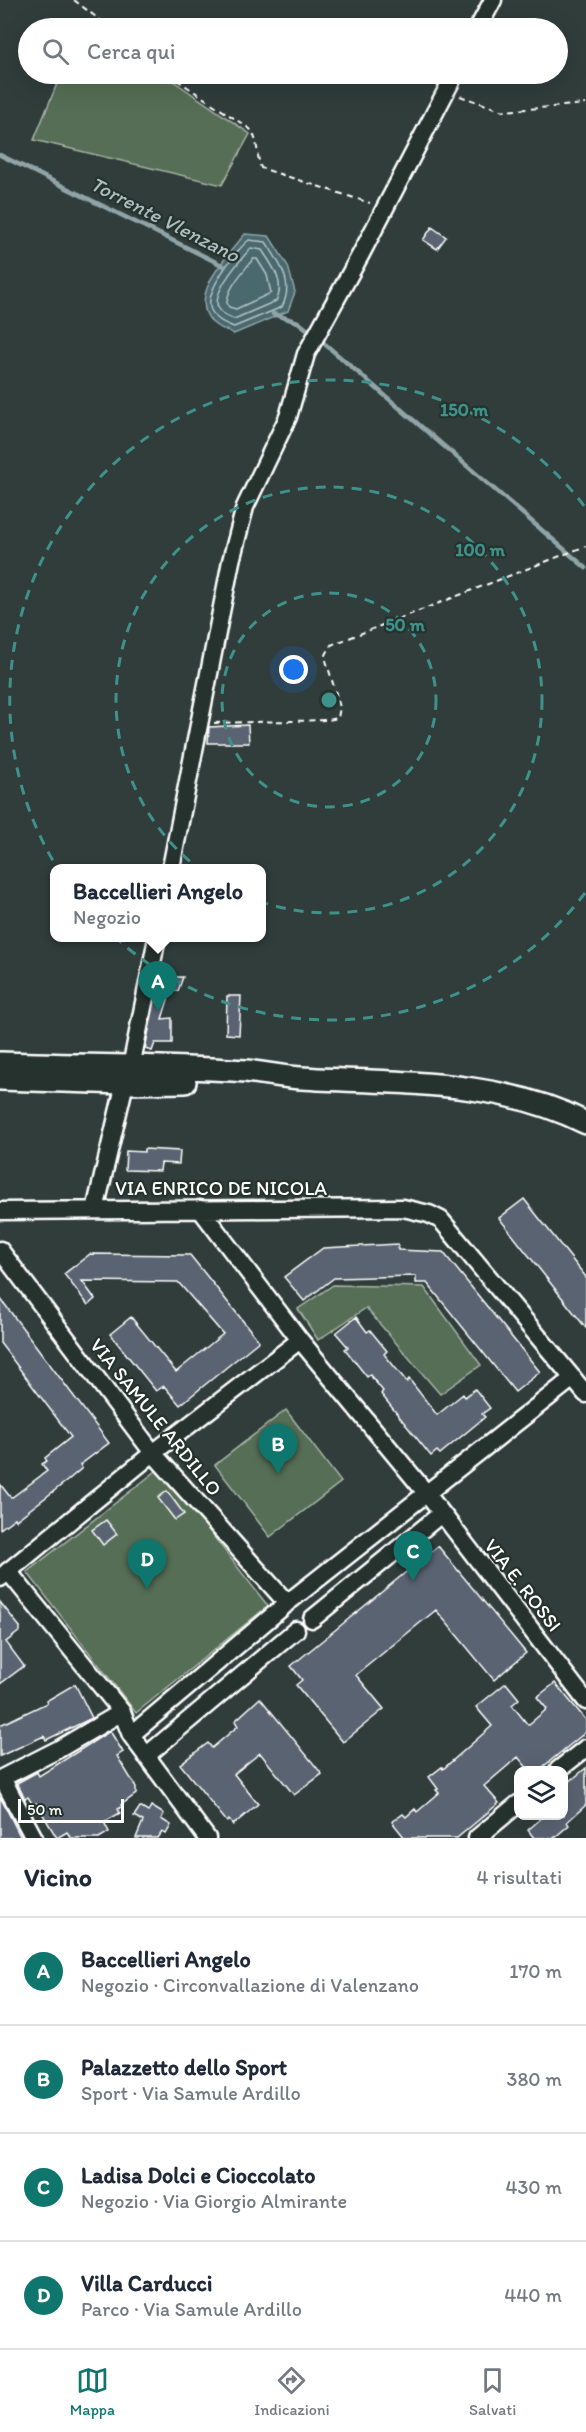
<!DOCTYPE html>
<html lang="it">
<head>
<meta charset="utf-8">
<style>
	:root { --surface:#fff; --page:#f6f6f7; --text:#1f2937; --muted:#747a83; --line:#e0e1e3; --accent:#0f766e }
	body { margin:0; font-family:Itim,sans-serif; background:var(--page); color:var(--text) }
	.controls { position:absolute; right:18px; bottom:18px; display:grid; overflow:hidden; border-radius:12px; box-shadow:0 6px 24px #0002 }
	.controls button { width:54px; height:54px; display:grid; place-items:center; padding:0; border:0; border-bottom:2px solid var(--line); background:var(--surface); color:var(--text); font:30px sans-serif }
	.scale { position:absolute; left:18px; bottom:15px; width:106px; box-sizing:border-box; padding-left:6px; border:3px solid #fff; border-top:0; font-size:16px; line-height:21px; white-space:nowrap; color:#fff; -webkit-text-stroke:4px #26332d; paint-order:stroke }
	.you { position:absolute; left:294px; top:670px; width:21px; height:21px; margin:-15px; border:4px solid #fff; border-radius:50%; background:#1a73e8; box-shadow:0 0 0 9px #1a73e833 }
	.badge { display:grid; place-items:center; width:39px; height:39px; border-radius:50%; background:var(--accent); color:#fff; font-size:20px; font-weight:700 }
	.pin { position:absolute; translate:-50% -50px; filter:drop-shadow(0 2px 3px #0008) }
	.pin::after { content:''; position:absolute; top:32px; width:21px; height:18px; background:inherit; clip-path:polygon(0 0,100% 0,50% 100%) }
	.popup { position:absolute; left:50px; top:864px; width:216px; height:78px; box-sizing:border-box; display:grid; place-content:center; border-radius:12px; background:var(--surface); filter:drop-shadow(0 2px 4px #0005); font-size:20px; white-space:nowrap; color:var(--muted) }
	.popup b { font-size:22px; color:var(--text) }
	.popup::after { content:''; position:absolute; left:50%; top:100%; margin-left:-12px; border:12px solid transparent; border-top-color:var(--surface) }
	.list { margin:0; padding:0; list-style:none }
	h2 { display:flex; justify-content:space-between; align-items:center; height:78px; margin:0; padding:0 24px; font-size:26px }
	h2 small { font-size:20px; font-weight:400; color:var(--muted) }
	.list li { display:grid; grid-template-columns:39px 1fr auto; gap:18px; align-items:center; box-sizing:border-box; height:108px; padding:0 24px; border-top:2px solid var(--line) }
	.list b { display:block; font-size:22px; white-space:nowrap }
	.list p { margin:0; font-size:20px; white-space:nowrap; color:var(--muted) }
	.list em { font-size:20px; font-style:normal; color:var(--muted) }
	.icon { flex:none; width:33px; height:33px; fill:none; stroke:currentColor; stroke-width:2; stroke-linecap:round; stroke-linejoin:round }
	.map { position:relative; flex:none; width:586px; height:1838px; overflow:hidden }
	.search { position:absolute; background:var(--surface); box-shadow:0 6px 24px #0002; left:18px; right:18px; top:18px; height:66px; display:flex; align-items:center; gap:15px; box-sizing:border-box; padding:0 21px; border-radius:33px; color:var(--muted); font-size:22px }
	.sheet { height:510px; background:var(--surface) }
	nav { display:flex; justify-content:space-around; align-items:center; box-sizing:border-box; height:84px; border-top:2px solid var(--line); background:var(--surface); font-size:16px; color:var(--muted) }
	nav a { display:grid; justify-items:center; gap:3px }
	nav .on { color:var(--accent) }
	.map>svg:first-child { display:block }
</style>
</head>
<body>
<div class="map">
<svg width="586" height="1838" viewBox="0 0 586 1838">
	<rect width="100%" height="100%" fill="#303d3b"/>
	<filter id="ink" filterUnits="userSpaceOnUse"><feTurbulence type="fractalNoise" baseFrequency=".0167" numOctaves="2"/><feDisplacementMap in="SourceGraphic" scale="12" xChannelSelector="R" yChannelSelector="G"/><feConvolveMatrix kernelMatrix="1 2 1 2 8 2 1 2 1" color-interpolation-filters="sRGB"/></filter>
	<g filter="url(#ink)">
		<path fill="#566e54" stroke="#aab6aa" stroke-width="1.5" d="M 61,74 L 163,74 L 250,134 L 222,185 L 34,140 Z
			M 333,1285 L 424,1287 L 481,1365 L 440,1394 L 366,1308 L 318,1340 L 298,1309 Z
			M 286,1410 L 341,1482 L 270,1537 L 215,1465 Z
			M 160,1468 L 268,1606 L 136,1713 L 27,1572 Z"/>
		<path fill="#48696e" stroke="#91a5a8" stroke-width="1.5" d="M 245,234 L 269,236 L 288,266 L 295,292 L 288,311 L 234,334 C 227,330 218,328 213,323 C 186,297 228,255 245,234 Z"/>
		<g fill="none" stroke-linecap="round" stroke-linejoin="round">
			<path stroke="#b6c3c5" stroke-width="1.5" d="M 249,240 L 266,242 C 279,263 295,282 282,307 L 234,327 C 224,323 216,320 211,310 C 203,293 236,250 249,240 Z
				M 251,248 L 262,250 C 272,265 286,283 276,301 L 234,319 C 228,316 221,314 218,307 C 212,292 241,259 251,248 Z
				M 253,259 L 257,259 L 267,275 L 271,293 L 236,309 L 229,307 L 227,303 C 227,288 244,271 253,259 Z"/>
			<path stroke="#91a5a8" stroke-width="4.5" d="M 0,155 L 224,266
				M 273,314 L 298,322 L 313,334
				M 319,339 L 586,568"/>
		</g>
		<path fill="#5a6472" stroke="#fff" stroke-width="1.5" d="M 432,227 L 446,237 L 437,249 L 423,240 Z
			M 248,725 L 249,743 L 208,743 L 209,727 Z
			M 160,977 L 183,977 L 178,991 L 171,990 L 162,1019 L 172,1018 L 172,1043 L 155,1043 L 152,1051 L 145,1049 Z
			M 227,996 L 241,996 L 239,1035 L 226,1034 Z
			M 144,1149 L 180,1151 L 179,1164 L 161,1163 L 160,1171 L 125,1170 L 126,1151 L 144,1152 Z
			M 524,1199 L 586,1277 L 586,1328 L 499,1218 Z
			M 398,1244 L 398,1250 L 443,1252 L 540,1372 L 515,1392 L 427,1283 L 416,1283 L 416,1276 L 334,1278 L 304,1301 L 284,1277 L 323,1248 Z
			M 90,1254 L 190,1255 L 259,1341 L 180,1405 L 164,1386 L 156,1391 L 110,1334 L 131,1317 L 176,1372 L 223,1334 L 178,1282 L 82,1281 L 95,1299 L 88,1305 L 64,1274 Z
			M 0,1298 L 109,1443 L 80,1465 L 82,1468 L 67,1481 L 16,1520 L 15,1518 L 0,1529 L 0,1484 L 11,1498 L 47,1471 L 42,1464 L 47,1461 L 45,1458 L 71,1437 L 0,1343 Z
			M 356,1317 L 367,1332 L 370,1330 L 387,1351 L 384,1354 L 407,1382 L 409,1379 L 437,1415 L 463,1394 L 465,1397 L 475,1389 L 490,1408 L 482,1414 L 485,1417 L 440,1454 L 437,1451 L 431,1456 L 381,1394 L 383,1391 L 370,1375 L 367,1377 L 345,1349 L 348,1347 L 336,1333 Z
			M 167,1491 L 184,1514 L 175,1520 L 158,1498 Z
			M 106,1520 L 117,1534 L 103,1545 L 92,1530 Z
			M 438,1546 L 526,1653 L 494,1680 L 436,1610 L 356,1675 L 384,1709 L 343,1742 L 296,1685 L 302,1680 L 291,1666 Z
			M 0,1602 L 20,1627 L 20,1631 L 6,1642 L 24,1666 L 0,1684 Z
			M 506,1683 L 519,1699 L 512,1705 L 528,1725 L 547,1709 L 537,1697 L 555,1683 L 586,1720 L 586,1732 L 539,1770 L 529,1770 L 518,1757 L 484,1786 L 499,1803 L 457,1838 L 405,1838 L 392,1822 L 403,1814 L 406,1817 L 415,1809 L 417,1812 L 439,1793 L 436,1790 L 438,1789 L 429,1777 L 442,1767 L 443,1769 L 492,1726 L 476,1707 Z
			M 75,1684 L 92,1718 L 46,1740 L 44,1736 L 0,1756 L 0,1725 L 47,1703 L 46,1701 Z
			M 260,1698 L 322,1774 L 294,1795 L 260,1753 L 234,1774 L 258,1804 L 233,1825 L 229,1820 L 227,1822 L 180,1764 L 208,1743 L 212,1748 L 238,1726 L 235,1721 Z
			M 110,1731 L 123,1752 L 117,1756 L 136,1787 L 136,1794 L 121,1805 L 122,1807 L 118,1809 L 120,1813 L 104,1822 L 109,1832 L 99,1838 L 71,1838 L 67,1832 L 57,1838 L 36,1803 L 33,1805 L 28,1797 L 25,1799 L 17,1783 L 37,1772 L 39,1776 Z
			M 586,1768 L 586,1805 L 567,1822 L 569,1825 L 554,1838 L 534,1838 L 528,1830 L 545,1815 L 564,1815 L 564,1786 Z
			M 0,1797 L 7,1810 L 21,1838 L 0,1838 Z
			M 151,1806 L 164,1814 L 161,1819 L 171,1825 L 166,1834 L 162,1832 L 158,1838 L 136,1838 L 143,1821 L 134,1816 L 140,1807 L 148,1812 Z"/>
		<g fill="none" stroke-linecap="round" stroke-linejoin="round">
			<defs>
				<path id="minor" d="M 478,28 L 493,0
					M 171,868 L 231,561 L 245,507 L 288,417 L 306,354 L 361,254 L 455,74
					M 131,1067 L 157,938
					M 200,1209 L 300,1340 L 427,1494 L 586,1701
					M 95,1210 L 125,1083
					M 0,1211 L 403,1208 L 429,1214 L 441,1220 L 586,1394
					M 0,1250 L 153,1453 L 287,1603
					M 8,1571 L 122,1712 L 131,1735 L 207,1838
					M 0,1578 L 153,1453 L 300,1340
					M 291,1600 L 573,1378
					M 312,1619 L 441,1514
					M 131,1735 L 284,1606
					M 146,1756 L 296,1630
					M 558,1770 L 586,1748
					M 2,1778 L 34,1838
					M 0,1779 L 59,1749 L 122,1712
					M 477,1838 L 518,1804"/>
				<path id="major" d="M 0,1063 C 82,1066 164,1065 246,1071 C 264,1073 282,1077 301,1078 C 398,1084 497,1078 586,1123
					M 0,1079 L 125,1083 L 185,1082"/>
			</defs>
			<use href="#minor" stroke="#fff" stroke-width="21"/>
			<use href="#major" stroke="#fff" stroke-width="26"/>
			<path stroke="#fff" stroke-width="2" stroke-dasharray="6 4.5" stroke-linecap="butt" d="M 74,0 L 110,28
				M 168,74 L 250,129 C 259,140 256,155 261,168 L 370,203
				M 460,96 L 504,111 L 586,104
				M 214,723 L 328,720 L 338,718 L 340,707 L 325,657 L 331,645 L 586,546"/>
			<use href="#minor" stroke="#26332d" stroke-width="16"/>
			<use href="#major" stroke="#26332d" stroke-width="21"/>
		</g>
	</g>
	<g fill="none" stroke="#3f918b" stroke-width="3" stroke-dasharray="10 8">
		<circle cx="329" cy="700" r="107"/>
		<circle cx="329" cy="700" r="213"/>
		<path d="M585 893A320 320 0 1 1 585 507"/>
	</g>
	<g text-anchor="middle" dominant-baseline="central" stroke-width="4.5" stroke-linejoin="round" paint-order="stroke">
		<g font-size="20" fill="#fff" stroke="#26332d">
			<text x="221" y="1188">VIA ENRICO DE NICOLA</text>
			<text transform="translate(156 1417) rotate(51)">VIA SAMULE ARDILLO</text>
			<text transform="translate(523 1585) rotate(52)">VIA E. ROSSI</text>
		</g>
		<g font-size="21" font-style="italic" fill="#adbcbe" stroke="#26332d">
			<text transform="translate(165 219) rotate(27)">Torrente Vlenzano</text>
		</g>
	</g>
	<circle cx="329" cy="700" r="9" fill="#3f918b" stroke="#26332d" stroke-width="3"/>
	<g font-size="18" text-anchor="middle" font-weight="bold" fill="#3f918b" stroke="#26332d" stroke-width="4.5" stroke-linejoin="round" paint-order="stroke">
		<text x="464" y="416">150 m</text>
		<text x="480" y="556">100 m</text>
		<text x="405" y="631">50 m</text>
	</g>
</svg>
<div class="controls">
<button><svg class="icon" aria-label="layers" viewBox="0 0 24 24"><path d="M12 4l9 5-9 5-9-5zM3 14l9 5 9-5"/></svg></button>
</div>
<div class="scale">50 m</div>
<div class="you"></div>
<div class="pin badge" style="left:158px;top:1011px">A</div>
<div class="popup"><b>Baccellieri Angelo</b>Negozio</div>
<div class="pin badge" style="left:278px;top:1474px">B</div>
<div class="pin badge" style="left:413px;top:1581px">C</div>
<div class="pin badge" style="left:147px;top:1589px">D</div>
<div class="search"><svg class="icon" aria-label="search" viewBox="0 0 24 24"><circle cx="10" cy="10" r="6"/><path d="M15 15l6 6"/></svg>Cerca qui</div>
</div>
<section class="sheet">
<h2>Vicino<small>4 risultati</small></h2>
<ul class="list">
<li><span class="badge">A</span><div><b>Baccellieri Angelo</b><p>Negozio · Circonvallazione di Valenzano</p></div><em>170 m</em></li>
<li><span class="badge">B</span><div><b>Palazzetto dello Sport</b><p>Sport · Via Samule Ardillo</p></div><em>380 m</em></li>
<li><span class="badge">C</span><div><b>Ladisa Dolci e Cioccolato</b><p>Negozio · Via Giorgio Almirante</p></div><em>430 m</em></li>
<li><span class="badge">D</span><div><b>Villa Carducci</b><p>Parco · Via Samule Ardillo</p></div><em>440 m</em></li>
</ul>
</section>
<nav>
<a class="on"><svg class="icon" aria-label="map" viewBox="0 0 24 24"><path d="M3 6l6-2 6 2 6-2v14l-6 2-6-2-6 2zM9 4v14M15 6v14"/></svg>Mappa</a>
<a><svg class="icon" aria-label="directions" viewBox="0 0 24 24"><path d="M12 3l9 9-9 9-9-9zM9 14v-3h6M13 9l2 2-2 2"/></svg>Indicazioni</a>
<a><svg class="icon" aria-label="saved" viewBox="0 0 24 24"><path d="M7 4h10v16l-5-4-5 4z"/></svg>Salvati</a>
</nav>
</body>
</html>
